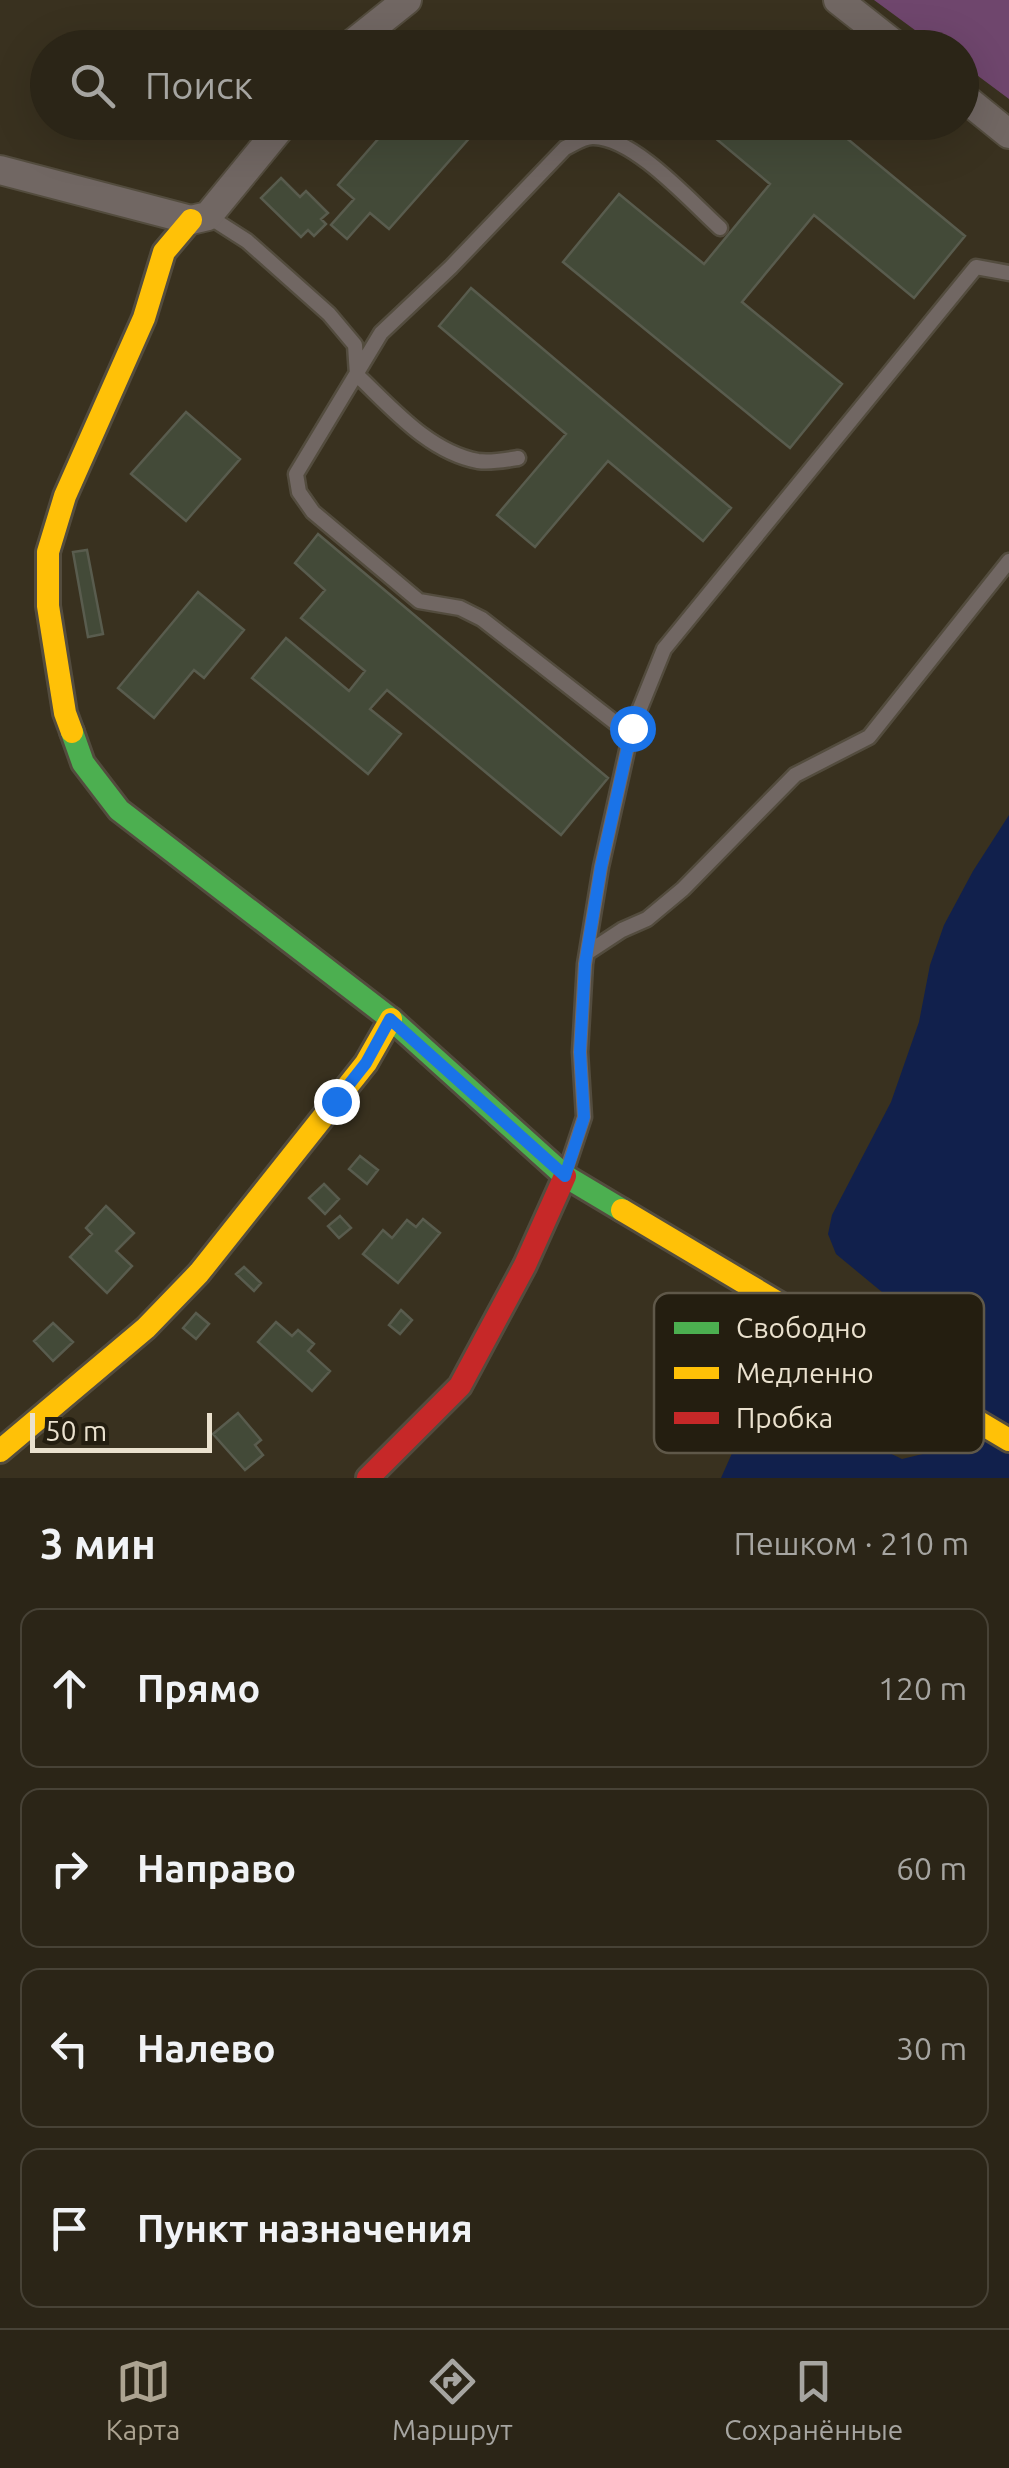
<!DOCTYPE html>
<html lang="ru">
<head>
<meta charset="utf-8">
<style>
	:root { --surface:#2b2517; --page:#373124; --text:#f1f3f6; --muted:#a6a5a1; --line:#474236; --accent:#aca391 }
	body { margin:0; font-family:Ubuntu,sans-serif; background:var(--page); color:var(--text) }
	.scale { position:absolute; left:30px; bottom:25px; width:182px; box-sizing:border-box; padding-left:10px; border:5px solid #eae1ce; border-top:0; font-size:28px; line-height:35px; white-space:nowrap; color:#eae1ce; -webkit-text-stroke:8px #241e10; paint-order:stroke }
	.stop { position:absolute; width:30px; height:30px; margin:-22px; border:8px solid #1a73e8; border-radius:50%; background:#fff }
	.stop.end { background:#1a73e8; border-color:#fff; box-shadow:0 2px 10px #0008 }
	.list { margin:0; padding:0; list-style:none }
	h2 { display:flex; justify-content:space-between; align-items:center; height:130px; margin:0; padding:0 40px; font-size:42px }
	h2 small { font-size:32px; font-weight:400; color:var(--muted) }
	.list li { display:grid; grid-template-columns:65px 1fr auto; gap:30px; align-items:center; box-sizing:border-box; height:160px; margin:0 20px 20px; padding:0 20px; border:2px solid var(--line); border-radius:20px }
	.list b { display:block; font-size:38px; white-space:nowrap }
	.list em { font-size:32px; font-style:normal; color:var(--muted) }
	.icon { flex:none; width:55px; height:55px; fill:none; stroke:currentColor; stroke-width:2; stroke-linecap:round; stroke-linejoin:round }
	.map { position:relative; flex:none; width:1009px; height:1478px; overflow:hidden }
	.search { position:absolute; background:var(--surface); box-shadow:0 10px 40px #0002; left:30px; right:30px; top:30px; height:110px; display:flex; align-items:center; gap:25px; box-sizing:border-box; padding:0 35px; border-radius:55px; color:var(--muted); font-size:38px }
	.sheet { height:850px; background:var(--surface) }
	nav { display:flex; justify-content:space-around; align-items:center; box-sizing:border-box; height:140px; border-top:2px solid var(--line); background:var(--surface); font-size:28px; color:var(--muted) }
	nav a { display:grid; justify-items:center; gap:5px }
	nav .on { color:var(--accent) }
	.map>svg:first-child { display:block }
</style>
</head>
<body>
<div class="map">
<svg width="1009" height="1478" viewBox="0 0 1009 1478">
	<rect width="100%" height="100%" fill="#39311f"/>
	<path fill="#6f466d" d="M 874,0 L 1009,0 L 1009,99 L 962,64 L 962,48 L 938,47 Z"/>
	<path fill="#11204c" d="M 1009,815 L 1009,1478 L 721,1478 L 749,1415 L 761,1402 L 778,1399 L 902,1459 L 931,1452 L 982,1390 L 975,1369 L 836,1254 L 828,1234 L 832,1215 L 891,1102 L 919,1022 L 930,965 L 944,925 L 973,871 Z"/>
	<path fill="#434a38" stroke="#595c4e" stroke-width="2.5" d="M 393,122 L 476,122 L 480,126 L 389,229 L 370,213 L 347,239 L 331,225 L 354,199 L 338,185 Z
		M 696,122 L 827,122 L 965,236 L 914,298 L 814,215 L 742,302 L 842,384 L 790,448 L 563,262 L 619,194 L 704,264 L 770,184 Z
		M 281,178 L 300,197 L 306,191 L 328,213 L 321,219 L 326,224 L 314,236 L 308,230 L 301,237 L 261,198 Z
		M 471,288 L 731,508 L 703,541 L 608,461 L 535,547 L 497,515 L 566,434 L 439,326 Z
		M 186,412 L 240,459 L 186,521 L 131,474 Z
		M 318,534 L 608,778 L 561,835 L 387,690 L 370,709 L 401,734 L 368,774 L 252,678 L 286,638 L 349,691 L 365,671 L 301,618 L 325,590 L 295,563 Z
		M 87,550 L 103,634 L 88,637 L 73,552 Z
		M 198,592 L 244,630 L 204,678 L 194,670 L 154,718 L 118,688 Z
		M 360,1156 L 378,1170 L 367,1184 L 349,1169 Z
		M 324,1184 L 339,1199 L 325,1214 L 309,1198 Z
		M 106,1206 L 134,1233 L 116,1251 L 132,1266 L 107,1293 L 70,1257 L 92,1234 L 86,1228 Z
		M 340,1216 L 351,1228 L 339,1238 L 328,1226 Z
		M 423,1219 L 440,1233 L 398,1283 L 363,1254 L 383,1230 L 392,1238 L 407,1220 L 416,1227 Z
		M 244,1267 L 261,1283 L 254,1291 L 236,1274 Z
		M 401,1310 L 412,1320 L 400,1334 L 389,1325 Z
		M 196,1313 L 209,1324 L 196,1339 L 183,1328 Z
		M 276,1322 L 292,1336 L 298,1330 L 314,1344 L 308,1351 L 330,1371 L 312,1391 L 258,1342 Z
		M 53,1323 L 73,1342 L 53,1361 L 34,1341 Z
		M 238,1413 L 261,1440 L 255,1445 L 263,1455 L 245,1470 L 213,1434 Z"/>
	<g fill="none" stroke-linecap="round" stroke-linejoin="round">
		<defs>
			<path id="lane" d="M 208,216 L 247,241 L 329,314 L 355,345 L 357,375 C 392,408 429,452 478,461 C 491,463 505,460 518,458
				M 631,735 L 482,619 L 460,608 L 419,601 L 313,512 L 299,492 L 296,474 L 381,333 L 451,267 L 565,148 C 574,144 584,136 594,137 C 635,138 691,202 720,228
				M 587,953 L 622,930 L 647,919 L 683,889 L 795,775 L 869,737 L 1009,561
				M 566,1171 L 584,1117 L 580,1052 L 585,964 L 601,867 L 632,728 L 664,649 L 976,267 L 1009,273"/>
			<path id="street" d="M 838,0 L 899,48
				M 347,48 L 407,0
				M 962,96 L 1009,134
				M 0,170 L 191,220 L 208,216 L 285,122"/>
			<path id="fast" d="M 72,732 L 83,763 L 119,810 L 391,1019 L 565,1176 L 622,1210"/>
			<path id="slow" d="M 72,732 L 65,713 L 48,606 L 48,552 L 65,496 L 144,318 L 164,252 L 191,220
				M 622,1210 L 1009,1440
				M 0,1451 L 146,1328 L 199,1273 L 366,1063 L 391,1019"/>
			<path id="jam" d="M 368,1478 L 460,1386 L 525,1265 L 565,1176"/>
		</defs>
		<use href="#lane" stroke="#534c3e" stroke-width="19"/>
		<use href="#street" stroke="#534c3e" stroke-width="32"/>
		<use href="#fast" stroke="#534c3e" stroke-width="28"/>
		<use href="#slow" stroke="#534c3e" stroke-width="28"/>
		<use href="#jam" stroke="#534c3e" stroke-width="28"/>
		<use href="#lane" stroke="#716763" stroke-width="14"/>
		<use href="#street" stroke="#716763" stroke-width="28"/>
		<use href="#fast" stroke="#4caf50" stroke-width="22"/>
		<use href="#slow" stroke="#ffc107" stroke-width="22"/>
		<use href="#jam" stroke="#c62828" stroke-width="22"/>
	</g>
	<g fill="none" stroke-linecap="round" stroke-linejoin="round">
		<path stroke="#1a73e8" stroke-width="12" d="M 336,1101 L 366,1063 L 390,1019 L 565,1176 L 584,1117 L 580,1052 L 585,964 L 601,867 L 632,728"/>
	</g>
	<rect x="654" y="1293" width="330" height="160" rx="15" fill="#241e10" stroke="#5f5849" stroke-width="2.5"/>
	<rect x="674" y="1322" width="45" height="12" fill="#4caf50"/>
	<rect x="674" y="1367" width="45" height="12" fill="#ffc107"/>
	<rect x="674" y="1412" width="45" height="12" fill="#c62828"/>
	<g font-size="28" fill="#eae1ce">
		<text x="736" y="1338">Свободно</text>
		<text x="736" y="1383">Медленно</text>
		<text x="736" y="1428">Пробка</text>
	</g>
</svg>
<div class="scale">50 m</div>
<div class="stop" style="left:632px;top:728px"></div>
<div class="stop end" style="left:336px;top:1101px"></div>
<div class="search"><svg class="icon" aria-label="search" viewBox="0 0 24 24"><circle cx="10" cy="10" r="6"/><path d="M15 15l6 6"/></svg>Поиск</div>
</div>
<section class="sheet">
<h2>3 мин<small>Пешком · 210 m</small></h2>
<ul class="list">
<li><svg class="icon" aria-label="ahead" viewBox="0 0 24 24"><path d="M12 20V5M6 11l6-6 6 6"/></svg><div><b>Прямо</b></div><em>120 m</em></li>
<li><svg class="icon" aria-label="right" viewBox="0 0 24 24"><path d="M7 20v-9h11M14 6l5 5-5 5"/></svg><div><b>Направо</b></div><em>60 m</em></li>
<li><svg class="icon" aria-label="left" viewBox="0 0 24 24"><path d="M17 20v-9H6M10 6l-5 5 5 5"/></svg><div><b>Налево</b></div><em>30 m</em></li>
<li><svg class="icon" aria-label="arrive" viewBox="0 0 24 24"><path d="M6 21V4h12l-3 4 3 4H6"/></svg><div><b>Пункт назначения</b></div></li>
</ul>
</section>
<nav>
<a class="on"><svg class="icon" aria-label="map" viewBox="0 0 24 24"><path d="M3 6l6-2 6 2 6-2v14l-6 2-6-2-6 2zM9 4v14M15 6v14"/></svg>Карта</a>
<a><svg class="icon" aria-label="directions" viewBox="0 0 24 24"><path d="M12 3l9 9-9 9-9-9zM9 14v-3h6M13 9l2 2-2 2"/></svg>Маршрут</a>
<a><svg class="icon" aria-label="saved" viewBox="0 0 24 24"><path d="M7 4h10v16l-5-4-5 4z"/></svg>Сохранённые</a>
</nav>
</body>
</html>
